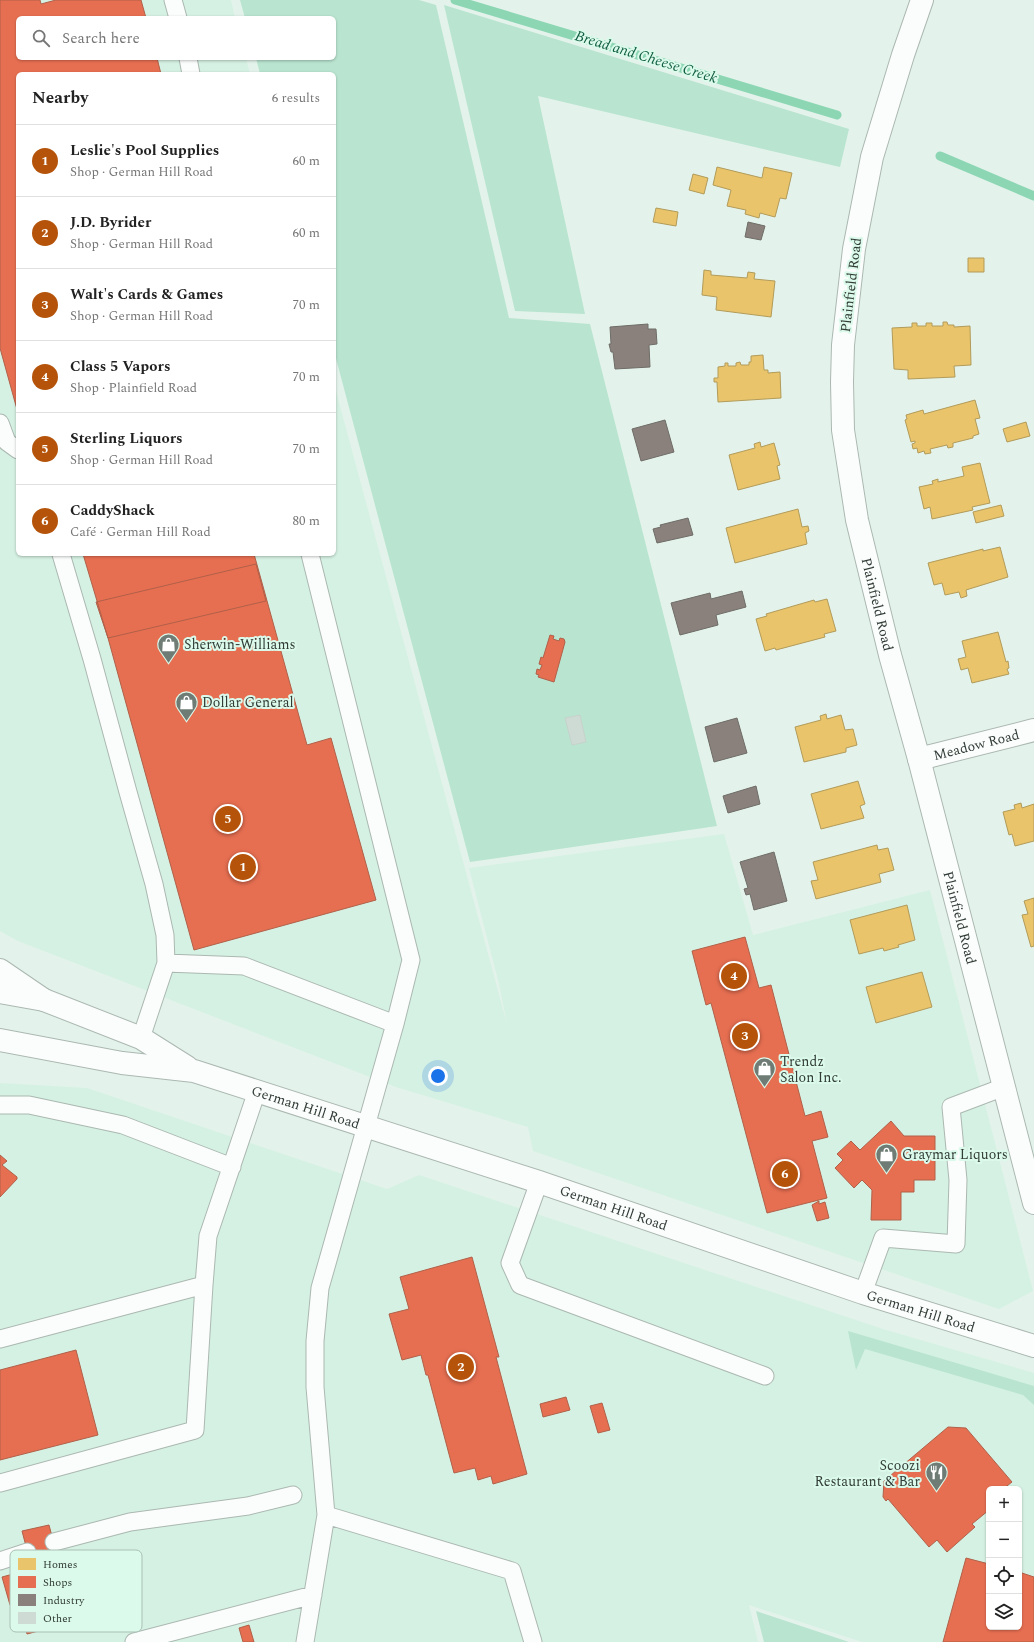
<!DOCTYPE html>
<html lang="en">
<head>
<meta charset="utf-8">
<style>
	:root { --surface:#fff; --page:#f6f6f6; --text:#222; --muted:#767676; --line:#e0e0e0; --accent:#b45309 }
	body { margin:0; font-family:Spectral,serif; background:var(--page); color:var(--text) }
	.controls { position:absolute; right:12px; bottom:12px; display:grid; overflow:hidden; border-radius:6px; box-shadow:0 1px 3px #0004 }
	.controls button { width:36px; height:36px; display:grid; place-items:center; padding:0; border:0; border-bottom:1px solid var(--line); background:var(--surface); color:var(--text); font:20px sans-serif }
	.you { position:absolute; left:438px; top:1076px; width:14px; height:14px; margin:-10px; border:3px solid #fff; border-radius:50%; background:#1a73e8; box-shadow:0 0 0 6px #1a73e833 }
	.badge { display:grid; place-items:center; width:26px; height:26px; border-radius:50%; background:var(--accent); color:#fff; font-size:13px; font-weight:700 }
	.pin { position:absolute; translate:-50% -50%; border:2px solid #fff; box-shadow:0 1px 4px #0006 }
	.list { margin:0; padding:0; list-style:none }
	h2 { display:flex; justify-content:space-between; align-items:center; height:52px; margin:0; padding:0 16px; font-size:17px }
	h2 small { font-size:13px; font-weight:400; color:var(--muted) }
	.list li { display:grid; grid-template-columns:26px 1fr auto; gap:12px; align-items:center; box-sizing:border-box; height:72px; padding:0 16px; border-top:1px solid var(--line) }
	.list b { display:block; font-size:15px; white-space:nowrap }
	.list p { margin:0; font-size:13px; white-space:nowrap; color:var(--muted) }
	.list em { font-size:13px; font-style:normal; color:var(--muted) }
	.icon { flex:none; width:22px; height:22px; fill:none; stroke:currentColor; stroke-width:2; stroke-linecap:round; stroke-linejoin:round }
	.map { position:relative; flex:none; width:1034px; height:1642px; overflow:hidden }
	.search { position:absolute; background:var(--surface); box-shadow:0 1px 3px #0004; left:16px; top:16px; width:320px; height:44px; display:flex; align-items:center; gap:10px; box-sizing:border-box; padding:0 14px; border-radius:6px; color:var(--muted); font-size:15px }
	.panel { position:absolute; background:var(--surface); box-shadow:0 1px 3px #0004; left:16px; top:72px; width:320px; height:484px; border-radius:6px }
	.map>svg:first-child { display:block }
</style>
</head>
<body>
<div class="map">
<svg width="1034" height="1642" viewBox="0 0 1034 1642">
	<rect width="100%" height="100%" fill="#e3f3eb"/>
	<path fill="#d5f1e3" fill-rule="evenodd" d="M 0,0 L 231,0 L 235,18 L 18,18 L 18,58 L 246,58 L 250,74 L 18,74 L 18,554 L 334,554 L 334,384 L 507,1024 L 499,984 L 469,868 L 724,834 L 753,935 L 930,890 L 1033,1291 L 999,1309 L 533,1151 L 528,1127 L 396,1087 L 18,941 L 0,931 Z
		M 0,1083 L 87,1088 L 387,1189 L 419,1175 L 883,1329 L 1034,1373 L 1034,1642 L 862,1642 L 749,1605 L 758,1642 L 0,1642 ZM 989,1489 L 1019,1489 L 1019,1627 L 989,1627 Z"/>
	<path fill="#b9e4d0" d="M 240,0 L 419,0 L 436,5 L 509,318 L 590,324 L 717,826 L 470,862 L 334,351 L 334,74 L 260,74 L 256,58 L 334,58 L 334,18 L 245,18 Z
		M 444,5 L 849,129 L 840,167 L 538,96 L 585,314 L 515,311 Z
		M 848,1331 L 1034,1386 L 1034,1405 L 1023,1395 L 865,1349 L 856,1370 Z
		M 756,1611 L 849,1642 L 764,1642 Z"/>
	<path fill="#e9c46a" stroke="#b29b5a" d="M 717,167 L 762,178 L 764,167 L 792,173 L 786,199 L 780,198 L 775,217 L 760,213 L 759,218 L 745,214 L 746,210 L 727,206 L 731,190 L 713,185 Z
		M 693,174 L 708,178 L 704,194 L 689,190 Z
		M 656,208 L 678,212 L 676,226 L 653,222 Z
		M 968,258 L 984,258 L 984,272 L 968,272 Z
		M 704,270 L 711,271 L 711,275 L 747,278 L 748,272 L 755,273 L 754,279 L 775,281 L 771,317 L 716,310 L 717,297 L 702,295 Z
		M 943,322 L 947,322 L 948,325 L 954,325 L 954,327 L 970,326 L 971,365 L 954,366 L 955,377 L 908,379 L 908,370 L 894,369 L 892,328 L 912,327 L 912,323 L 917,323 L 917,326 L 926,326 L 926,323 L 932,323 L 932,326 L 943,326 Z
		M 763,355 L 764,370 L 768,370 L 768,373 L 780,372 L 781,398 L 718,402 L 717,382 L 714,382 L 714,378 L 718,378 L 718,367 L 725,366 L 725,363 L 728,363 L 728,366 L 736,366 L 736,363 L 740,362 L 741,365 L 749,365 L 749,362 L 751,362 L 751,356 Z
		M 975,400 L 980,418 L 975,419 L 979,434 L 973,436 L 973,438 L 953,443 L 953,447 L 948,448 L 947,445 L 930,449 L 931,453 L 925,454 L 924,451 L 918,453 L 917,448 L 913,449 L 912,444 L 915,443 L 915,441 L 911,442 L 905,420 L 907,419 L 906,415 L 923,410 L 924,414 Z
		M 1026,422 L 1030,436 L 1007,442 L 1003,429 Z
		M 760,442 L 761,447 L 774,443 L 780,465 L 777,466 L 780,479 L 738,490 L 729,455 L 755,448 L 754,444 Z
		M 980,463 L 990,503 L 972,507 L 973,510 L 932,519 L 930,507 L 924,509 L 919,487 L 933,484 L 932,481 L 938,479 L 938,482 L 964,476 L 962,467 Z
		M 1001,505 L 1004,516 L 976,523 L 973,512 Z
		M 798,509 L 802,527 L 808,526 L 809,531 L 805,533 L 807,544 L 735,563 L 726,528 Z
		M 1000,547 L 1008,577 L 966,590 L 967,596 L 961,598 L 959,592 L 945,595 L 942,583 L 934,585 L 928,563 L 983,549 L 983,551 Z
		M 827,599 L 836,631 L 824,634 L 825,637 L 776,650 L 775,648 L 765,651 L 756,619 L 767,616 L 766,614 L 814,600 L 815,602 Z
		M 998,632 L 1006,662 L 1008,661 L 1009,668 L 1007,669 L 1009,674 L 972,683 L 968,668 L 961,670 L 958,659 L 966,657 L 962,641 Z
		M 826,714 L 827,719 L 841,715 L 845,730 L 853,729 L 857,745 L 846,748 L 846,752 L 804,762 L 795,727 L 821,720 L 820,716 Z
		M 858,781 L 865,804 L 860,806 L 864,818 L 821,829 L 811,794 Z
		M 1021,803 L 1022,808 L 1034,804 L 1034,841 L 1015,846 L 1012,834 L 1009,835 L 1003,812 L 1015,809 L 1014,805 Z
		M 877,845 L 878,850 L 888,848 L 894,870 L 879,874 L 881,882 L 816,899 L 811,881 L 818,880 L 813,862 Z
		M 1034,898 L 1034,946 L 1031,947 L 1022,915 L 1028,914 L 1024,901 Z
		M 907,905 L 915,940 L 898,945 L 899,947 L 884,951 L 883,948 L 859,954 L 850,920 Z
		M 922,972 L 932,1007 L 876,1023 L 866,987 Z"/>
	<path fill="#e76f51" stroke="#b06049" d="M 0,0 L 40,0 L 41,4 L 56,0 L 141,0 L 146,18 L 18,18 L 18,58 L 157,58 L 161,74 L 18,74 L 18,413 L 0,348 Z
		M 83,554 L 254,554 L 307,745 L 331,738 L 376,900 L 194,950 L 108,638 Z
		M 256,564 L 266,601 L 108,638 L 96,602 Z
		M 550,635 L 554,636 L 553,639 L 559,641 L 560,638 L 564,639 L 565,642 L 554,682 L 538,677 L 539,675 L 536,674 L 537,669 L 540,670 L 542,665 L 539,664 L 541,657 L 543,658 Z
		M 745,937 L 759,988 L 771,985 L 805,1116 L 821,1111 L 828,1137 L 812,1141 L 827,1198 L 767,1213 L 711,1003 L 706,1005 L 692,951 Z
		M 891,1121 L 904,1136 L 935,1136 L 935,1180 L 914,1180 L 914,1192 L 901,1192 L 901,1220 L 871,1220 L 872,1190 L 862,1180 L 854,1188 L 835,1168 L 843,1160 L 837,1154 L 851,1141 L 860,1150 Z
		M 0,1155 L 7,1161 L 2,1165 L 17,1177 L 17,1179 L 0,1197 Z
		M 819,1201 L 819,1204 L 825,1202 L 829,1218 L 817,1221 L 812,1205 Z
		M 472,1257 L 499,1357 L 496,1357 L 527,1474 L 493,1484 L 491,1476 L 478,1480 L 475,1468 L 454,1473 L 428,1375 L 426,1375 L 421,1355 L 402,1360 L 389,1314 L 409,1309 L 400,1277 Z
		M 76,1350 L 98,1435 L 0,1460 L 0,1370 Z
		M 566,1397 L 570,1410 L 543,1417 L 540,1404 Z
		M 602,1403 L 610,1430 L 598,1433 L 590,1406 Z
		M 948,1427 L 966,1428 L 1012,1482 L 1003,1489 L 989,1489 L 989,1501 L 988,1503 L 989,1510 L 972,1524 L 975,1527 L 947,1552 L 937,1540 L 929,1547 L 888,1499 L 886,1501 L 883,1497 L 884,1481 Z
		M 49,1525 L 59,1562 L 88,1554 L 104,1614 L 27,1634 L 19,1602 L 10,1605 L 2,1577 L 32,1569 L 22,1531 Z
		M 966,1558 L 989,1564 L 989,1627 L 1019,1627 L 1019,1572 L 1034,1577 L 1034,1642 L 943,1642 Z
		M 249,1625 L 254,1642 L 243,1642 L 239,1628 Z"/>
	<path fill="#8a817c" stroke="#6f6c67" d="M 748,222 L 765,226 L 761,240 L 745,237 Z
		M 648,324 L 648,329 L 656,329 L 657,344 L 649,345 L 650,367 L 615,369 L 613,352 L 611,352 L 609,344 L 611,344 L 610,327 Z
		M 665,420 L 674,452 L 641,461 L 632,429 Z
		M 688,518 L 693,535 L 657,543 L 653,529 L 661,527 L 660,525 Z
		M 742,591 L 746,607 L 716,615 L 718,625 L 680,635 L 671,603 L 710,593 L 711,599 Z
		M 737,718 L 747,753 L 714,762 L 705,727 Z
		M 756,786 L 760,804 L 728,813 L 723,796 Z
		M 774,852 L 787,901 L 754,910 L 750,894 L 746,895 L 744,889 L 748,888 L 740,862 Z"/>
	<g fill="none" stroke-linecap="round" stroke-linejoin="round">
		<path stroke="#8cd6b4" stroke-width="9" d="M 455,0 L 837,115
			M 940,156 L 1034,196"/>
	</g>
	<path fill="#cedbd5" stroke="#c6d3cc" d="M 580,715 L 586,742 L 572,745 L 565,718 Z"/>
	<g fill="none" stroke-linecap="round" stroke-linejoin="round">
		<defs>
			<path id="lane" d="M 173,0 L 178,18
				M 188,58 L 191,74
				M 0,423 L 7,442 L 18,450
				M 61,554 L 92,659 L 128,792 L 154,884 L 165,935 L 166,963 L 141,1038
				M 166,963 L 244,966 L 395,1024
				M 0,1105 L 29,1105 L 123,1125 L 232,1167
				M 539,1182 L 510,1263 L 520,1285 L 765,1376
				M 863,1293 L 883,1238 L 956,1244 L 958,1180 L 951,1107 L 1004,1087
				M 0,1339 L 204,1285 L 208,1236 L 257,1091
				M 0,1483 L 195,1430 L 204,1285
				M 326,1515 L 512,1571 L 533,1642
				M 54,1542 L 130,1522 L 248,1506 L 293,1495
				M 0,1561 L 27,1552
				M 134,1642 L 313,1595
				M 305,1642 L 326,1515 L 315,1387 L 315,1341 L 320,1288 L 395,1024 L 411,960 L 310,554"/>
			<g id="street">
				<path id="s1" d="M 922,0 L 903,55 L 872,157 L 854,249 L 843,345 L 842,382 L 843,430 L 857,520 L 890,655 L 919,759 L 1034,1203"/>
				<path id="s2" d="M 919,759 L 1034,730"/>
			</g>
			<g id="secondary">
				<path d="M 0,992 L 44,1000 L 141,1038 L 187,1067"/>
				<path id="s3" d="M 0,1040 L 122,1063 L 194,1071 L 539,1182 L 863,1293 L 1034,1346"/>
			</g>
			<path id="primary" d="M 0,970 L 44,1000"/>
		</defs>
		<use href="#lane" stroke="#abb8b1" stroke-width="19"/>
		<use href="#street" stroke="#abb8b1" stroke-width="24"/>
		<use href="#secondary" stroke="#abb8b1" stroke-width="24"/>
		<use href="#primary" stroke="#abb8b1" stroke-width="24"/>
		<use href="#lane" stroke="#fbfdfc" stroke-width="17"/>
		<use href="#street" stroke="#fbfdfc" stroke-width="22"/>
		<use href="#secondary" stroke="#fbfdfc" stroke-width="22"/>
		<use href="#primary" stroke="#fbfdfc" stroke-width="22"/>
	</g>
	<defs>
		<symbol id="shop-pin" viewBox="-11 -11 22 30"><path d="M0 17L-7.5 6A9.5 9.5 0 1 1 7.5 6Z" fill="#6f7c75" stroke="#dcfaeb"/><path d="M-5-2.5h2.3a2.7 3.5 0 0 1 5.4 0H5L5.5 6h-11ZM-1.5-2.5h3a1.5 2.3 0 0 0-3 0Z" fill="#fff"/></symbol>
		<symbol id="restaurant-pin" viewBox="-11 -11 22 30"><path d="M0 17L-7.5 6A9.5 9.5 0 1 1 7.5 6Z" fill="#6f7c75" stroke="#dcfaeb"/><path d="M-5-6h1v4h1v-4h1v4h1v-4h1v5L-1.5 .5V6h-2V.5L-5-1ZM5-6V6H3V1.5H1.5Q1.5-4 5-6Z" fill="#fff"/></symbol>
	</defs>
	<g fill-rule="evenodd">
		<use href="#shop-pin" x="156" y="632" width="25" height="34"/>
		<use href="#shop-pin" x="174" y="690" width="25" height="34"/>
		<use href="#shop-pin" x="752" y="1056" width="25" height="34"/>
		<use href="#shop-pin" x="874" y="1142" width="25" height="34"/>
		<use href="#restaurant-pin" x="924" y="1460" width="25" height="34"/>
	</g>
	<g text-anchor="middle" dominant-baseline="central" stroke-width="4" stroke-linejoin="round" paint-order="stroke">
		<g font-size="14" fill="#313c36" stroke="#dcfaeb">
			<text transform="translate(851 285) rotate(-83)">Plainfield Road</text>
			<text stroke="none"><textPath href="#s1" startOffset="618">Plainfield Road</textPath></text>
			<text stroke="none"><textPath href="#s2" startOffset="59">Meadow Road</textPath></text>
			<text stroke="none"><textPath href="#s1" startOffset="942">Plainfield Road</textPath></text>
			<text stroke="none"><textPath href="#s3" startOffset="314">German Hill Road</textPath></text>
			<text stroke="none"><textPath href="#s3" startOffset="638">German Hill Road</textPath></text>
			<text stroke="none"><textPath href="#s3" startOffset="962">German Hill Road</textPath></text>
		</g>
		<g font-size="14" fill="#313c36" stroke="#dcfaeb" text-anchor="start">
			<text x="184" y="644">Sherwin-Williams</text>
			<text x="202" y="702">Dollar General</text>
			<text x="780" y="1061">Trendz<tspan x="780" dy="16">Salon Inc.</tspan></text>
			<text x="902" y="1154">Graymar Liquors</text>
			<text x="920" y="1465" text-anchor="end">Scoozi<tspan x="920" dy="16">Restaurant &amp; Bar</tspan></text>
		</g>
		<g font-size="15" font-style="italic" fill="#115e42" stroke="#dcfaeb">
			<text transform="translate(646 57) rotate(17)">Bread and Cheese Creek</text>
		</g>
	</g>
	<rect x="10" y="1550" width="132" height="82" rx="6" fill="#dcfaeb" stroke="#a9c1b5" stroke-width="1"/>
	<rect x="18" y="1558" width="18" height="12" fill="#e9c46a"/>
	<rect x="18" y="1576" width="18" height="12" fill="#e76f51"/>
	<rect x="18" y="1594" width="18" height="12" fill="#8a817c"/>
	<rect x="18" y="1612" width="18" height="12" fill="#cedbd5"/>
	<g font-size="11" fill="#313c36">
		<text x="43" y="1568">Homes</text>
		<text x="43" y="1586">Shops</text>
		<text x="43" y="1604">Industry</text>
		<text x="43" y="1622">Other</text>
	</g>
</svg>
<div class="controls">
<button>+</button>
<button>−</button>
<button><svg class="icon" aria-label="locate" viewBox="0 0 24 24"><circle cx="12" cy="12" r="6"/><path d="M12 2v4M12 18v4M2 12h4M18 12h4"/></svg></button>
<button><svg class="icon" aria-label="layers" viewBox="0 0 24 24"><path d="M12 4l9 5-9 5-9-5zM3 14l9 5 9-5"/></svg></button>
</div>
<div class="you"></div>
<div class="pin badge" style="left:243px;top:867px">1</div>
<div class="pin badge" style="left:461px;top:1367px">2</div>
<div class="pin badge" style="left:745px;top:1036px">3</div>
<div class="pin badge" style="left:734px;top:976px">4</div>
<div class="pin badge" style="left:228px;top:819px">5</div>
<div class="pin badge" style="left:785px;top:1174px">6</div>
<div class="search"><svg class="icon" aria-label="search" viewBox="0 0 24 24"><circle cx="10" cy="10" r="6"/><path d="M15 15l6 6"/></svg>Search here</div>
<section class="panel">
<h2>Nearby<small>6 results</small></h2>
<ul class="list">
<li><span class="badge">1</span><div><b>Leslie's Pool Supplies</b><p>Shop · German Hill Road</p></div><em>60 m</em></li>
<li><span class="badge">2</span><div><b>J.D. Byrider</b><p>Shop · German Hill Road</p></div><em>60 m</em></li>
<li><span class="badge">3</span><div><b>Walt's Cards &amp; Games</b><p>Shop · German Hill Road</p></div><em>70 m</em></li>
<li><span class="badge">4</span><div><b>Class 5 Vapors</b><p>Shop · Plainfield Road</p></div><em>70 m</em></li>
<li><span class="badge">5</span><div><b>Sterling Liquors</b><p>Shop · German Hill Road</p></div><em>70 m</em></li>
<li><span class="badge">6</span><div><b>CaddyShack</b><p>Café · German Hill Road</p></div><em>80 m</em></li>
</ul>
</section>
</div>
</body>
</html>
